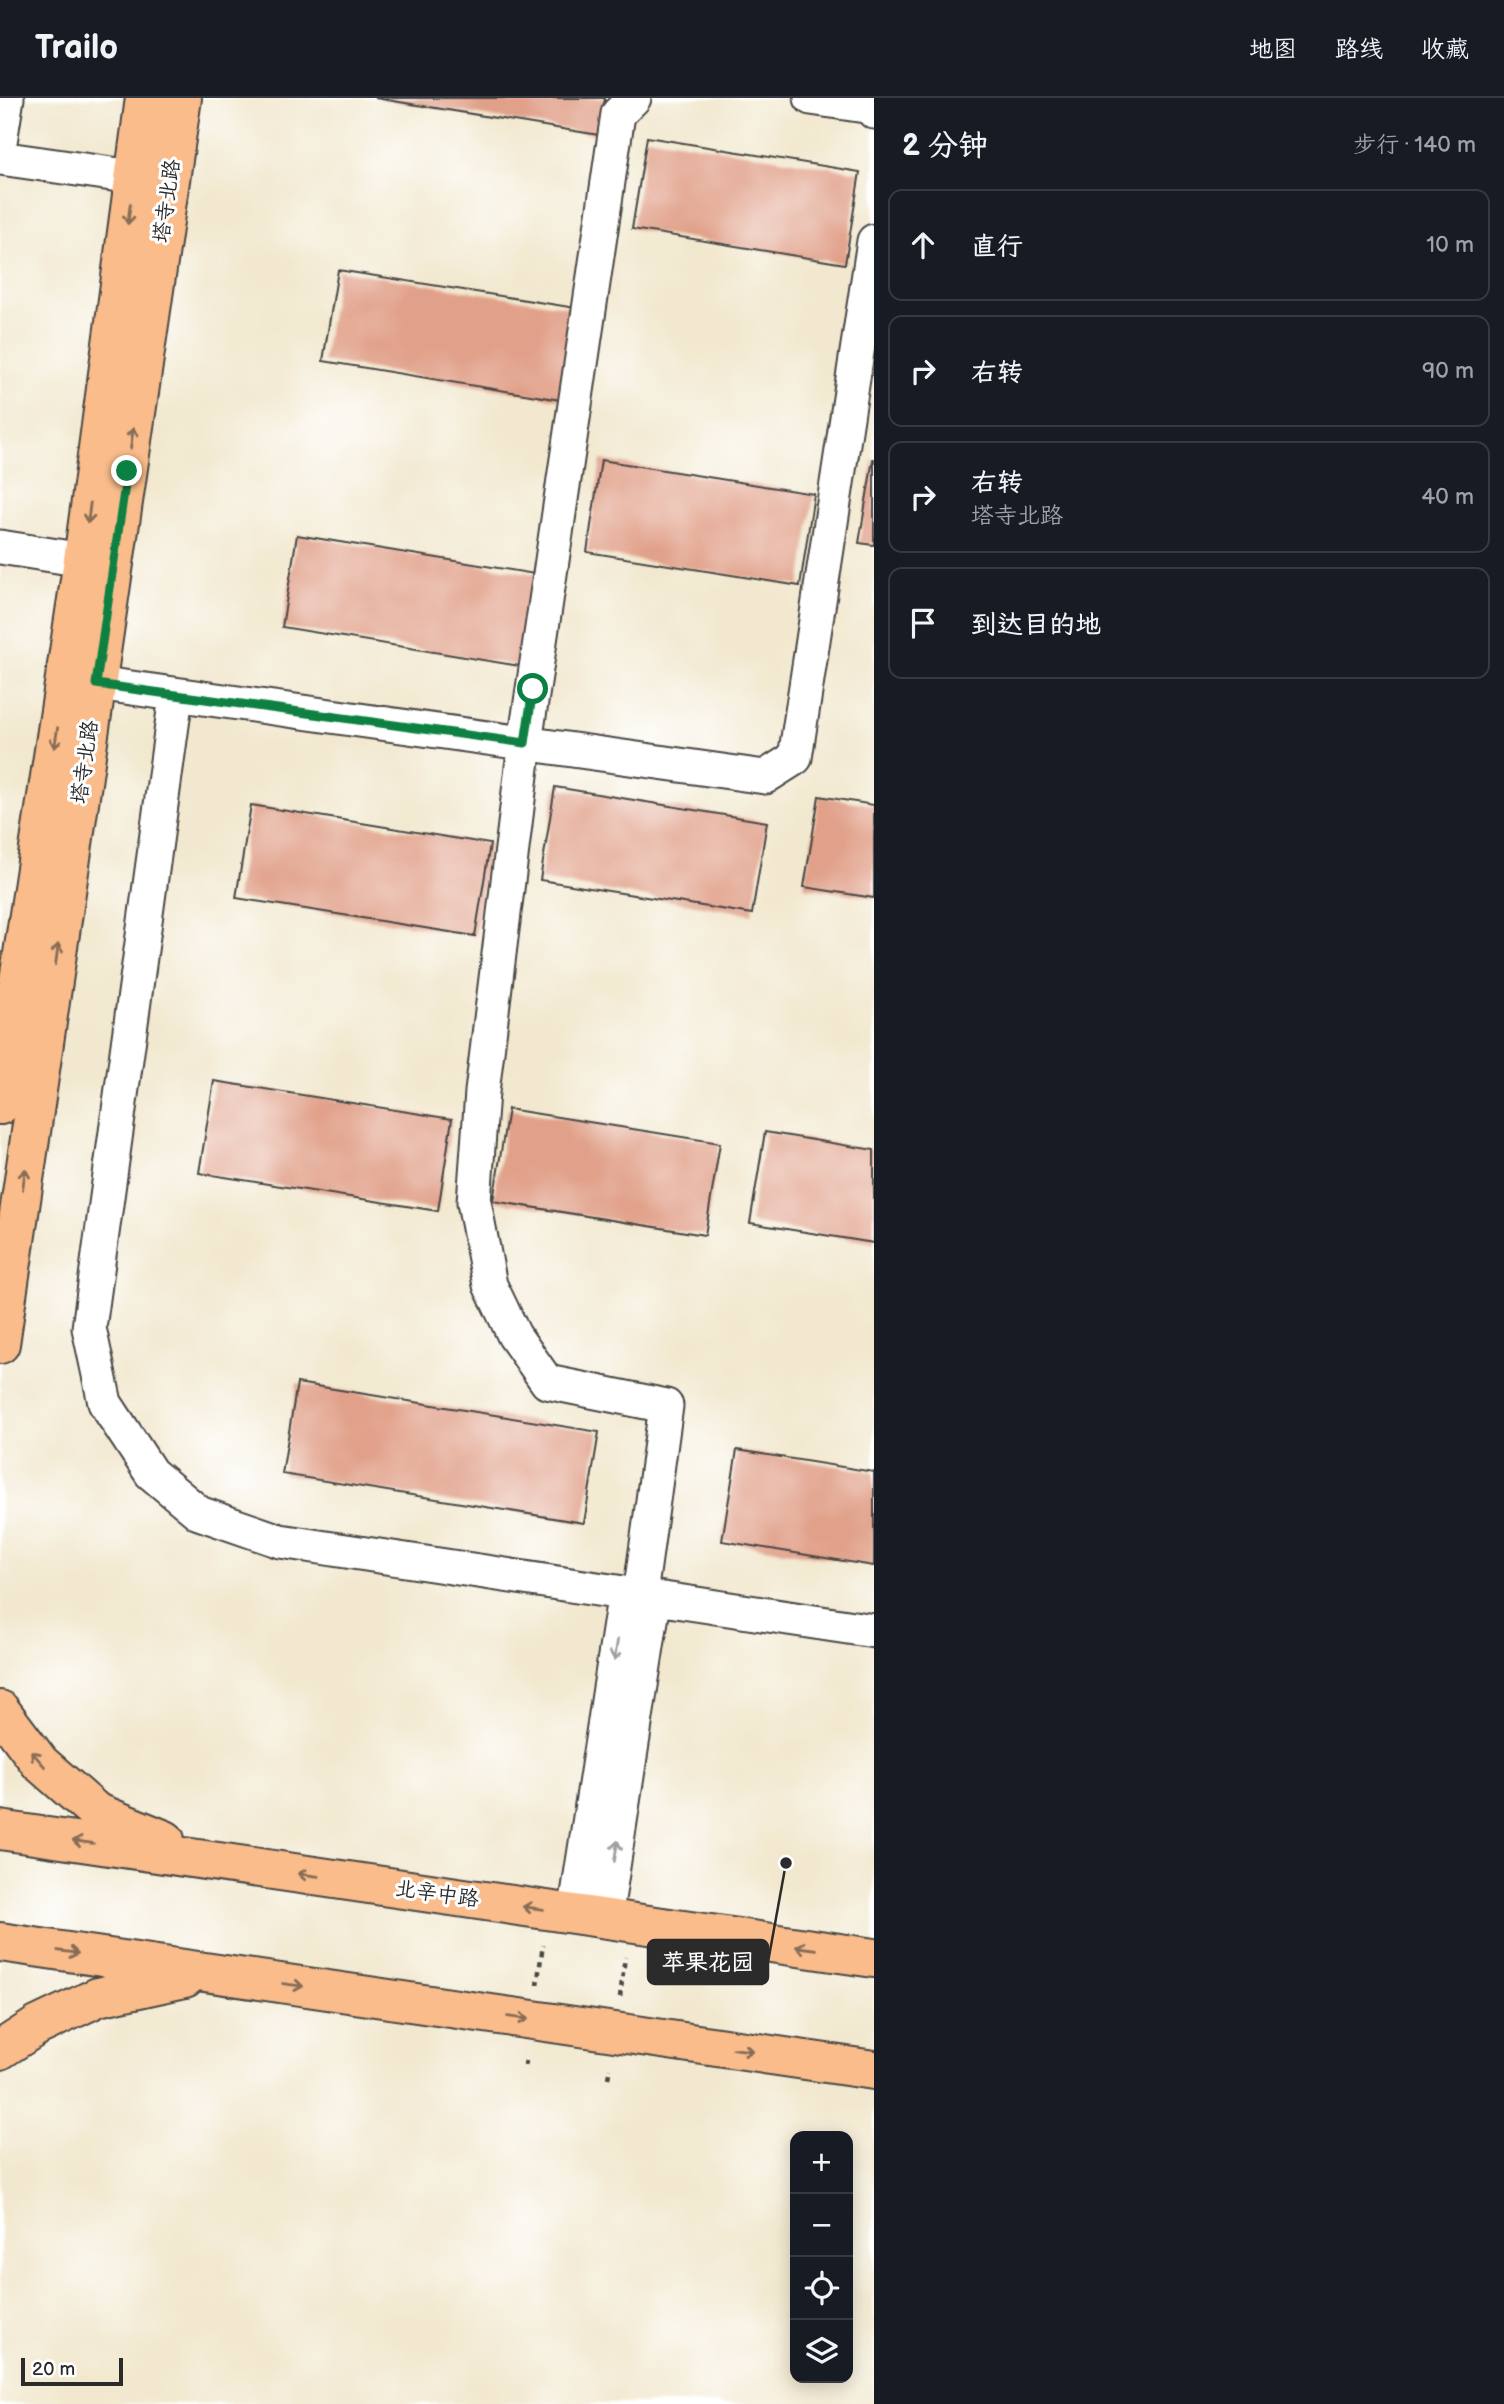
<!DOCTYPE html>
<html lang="zh">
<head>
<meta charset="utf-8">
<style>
	:root { --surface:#171b24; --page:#20242c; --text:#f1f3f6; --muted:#9ea1a6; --line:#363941 }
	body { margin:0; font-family:"Balsamiq Sans","LXGW WenKai TC",sans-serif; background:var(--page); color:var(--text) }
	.controls { position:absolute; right:21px; bottom:21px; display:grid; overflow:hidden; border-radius:14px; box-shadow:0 4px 18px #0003 }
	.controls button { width:63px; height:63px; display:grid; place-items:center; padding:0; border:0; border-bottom:2px solid var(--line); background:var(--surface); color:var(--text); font:35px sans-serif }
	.scale { position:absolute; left:21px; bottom:18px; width:102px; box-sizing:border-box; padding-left:7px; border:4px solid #2b2b2b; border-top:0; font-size:19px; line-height:24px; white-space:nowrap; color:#2b2b2b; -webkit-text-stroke:5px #fff; paint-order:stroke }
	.stop { position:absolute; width:21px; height:21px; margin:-16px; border:5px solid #0b8043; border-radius:50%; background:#fff }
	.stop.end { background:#0b8043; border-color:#fff; box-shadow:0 2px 7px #0008 }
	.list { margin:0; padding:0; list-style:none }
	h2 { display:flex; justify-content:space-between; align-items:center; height:91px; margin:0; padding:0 28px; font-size:30px }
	h2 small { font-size:23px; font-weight:400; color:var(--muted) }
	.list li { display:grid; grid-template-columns:46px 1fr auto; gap:21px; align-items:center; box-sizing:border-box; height:112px; margin:0 14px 14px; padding:0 14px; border:2px solid var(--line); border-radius:14px }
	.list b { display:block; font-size:26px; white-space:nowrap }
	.list p { margin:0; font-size:23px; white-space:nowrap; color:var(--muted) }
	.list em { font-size:23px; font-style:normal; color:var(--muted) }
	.icon { flex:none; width:38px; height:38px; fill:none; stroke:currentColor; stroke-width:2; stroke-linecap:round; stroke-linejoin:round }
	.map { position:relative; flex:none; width:874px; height:2306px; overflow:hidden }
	header { display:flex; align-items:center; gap:42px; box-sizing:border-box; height:98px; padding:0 35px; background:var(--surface); border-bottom:2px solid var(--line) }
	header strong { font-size:33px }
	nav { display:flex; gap:38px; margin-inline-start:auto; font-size:24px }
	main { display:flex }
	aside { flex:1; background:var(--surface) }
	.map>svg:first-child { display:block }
</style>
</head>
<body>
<header>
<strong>Trailo</strong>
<nav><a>地图</a><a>路线</a><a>收藏</a></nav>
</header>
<main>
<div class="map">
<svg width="874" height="2306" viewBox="0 0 874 2306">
	<rect width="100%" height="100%" fill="#fff"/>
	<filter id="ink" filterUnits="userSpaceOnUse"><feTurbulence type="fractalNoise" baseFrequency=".0143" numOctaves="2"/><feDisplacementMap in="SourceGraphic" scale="14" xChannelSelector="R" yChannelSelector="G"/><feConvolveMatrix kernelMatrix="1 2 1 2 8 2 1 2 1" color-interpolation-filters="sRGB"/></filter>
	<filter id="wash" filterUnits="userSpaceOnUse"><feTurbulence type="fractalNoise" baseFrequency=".00686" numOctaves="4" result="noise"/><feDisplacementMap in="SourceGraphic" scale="28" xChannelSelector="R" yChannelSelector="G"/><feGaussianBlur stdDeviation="1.57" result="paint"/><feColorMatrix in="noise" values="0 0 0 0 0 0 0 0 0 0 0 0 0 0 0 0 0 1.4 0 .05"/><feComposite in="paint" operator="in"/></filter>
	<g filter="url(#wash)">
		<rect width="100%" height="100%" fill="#f2e8cf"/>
		<g id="blocks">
			<path fill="#e1a089" d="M 375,0 L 605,0 L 599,37 Z
				M 647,39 L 860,74 L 845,166 L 632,131 Z
				M 338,172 L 576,210 L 561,302 L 323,263 Z
				M 873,361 L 874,361 L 874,447 L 859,445 Z
				M 601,362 L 814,396 L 800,488 L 587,454 Z
				M 297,437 L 535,476 L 520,568 L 282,529 Z
				M 555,689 L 767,724 L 752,816 L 540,782 Z
				M 819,698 L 874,707 L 874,800 L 804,789 Z
				M 251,707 L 490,746 L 475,838 L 236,800 Z
				M 214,983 L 452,1021 L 438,1113 L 199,1075 Z
				M 508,1011 L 720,1045 L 705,1137 L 493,1103 Z
				M 765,1034 L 874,1052 L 874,1145 L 750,1125 Z
				M 297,1285 L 599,1334 L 584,1425 L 282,1376 Z
				M 737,1352 L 874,1374 L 874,1468 L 722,1443 Z"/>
		</g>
	</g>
	<g filter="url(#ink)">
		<use href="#blocks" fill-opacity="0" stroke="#494744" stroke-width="2"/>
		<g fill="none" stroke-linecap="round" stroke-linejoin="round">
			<defs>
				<path id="minor" d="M 634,0 L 618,16 L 525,645 L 482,994 L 474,1104 L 490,1187 L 514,1237 L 547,1284 L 666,1308 L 640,1497
					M 811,0 L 872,9 L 874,14
					M 0,44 L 7,0
					M 0,60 L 133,79
					M 0,449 L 83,462
					M 96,585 L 765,679 L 795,660 L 874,143
					M 176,598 L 89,1230 L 105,1305 L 151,1375 L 199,1415 L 280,1443 L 874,1533
					M 575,1816 L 624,1500 L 640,1497 L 654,1503 L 605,1821"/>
				<path id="major" d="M 0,1007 L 83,462 L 145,0
					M 0,1246 L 182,0
					M 0,1612 L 40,1665 L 96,1714 L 165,1742
					M 0,1732 L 874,1860
					M 0,1844 L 874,1972
					M 0,1952 L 37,1928 L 98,1899 L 185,1880"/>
			</defs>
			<use href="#minor" stroke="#494744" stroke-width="37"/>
			<use href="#major" stroke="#494744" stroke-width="42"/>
			<path stroke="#494744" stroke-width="4.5" stroke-dasharray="5 5" stroke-linecap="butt" d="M 537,1887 L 543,1847
				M 620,1899 L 625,1859
				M 525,1968 L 526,1958
				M 608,1980 L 610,1970"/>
			<use href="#minor" stroke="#fff" stroke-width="33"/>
			<use href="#major" stroke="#f9bc8a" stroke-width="38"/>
		</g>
		<defs><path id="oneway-shaft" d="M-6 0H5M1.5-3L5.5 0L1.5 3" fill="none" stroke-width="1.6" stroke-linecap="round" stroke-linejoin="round" transform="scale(1.75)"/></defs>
		<g stroke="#886c56">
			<use href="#oneway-shaft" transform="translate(129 116) rotate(97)"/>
			<use href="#oneway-shaft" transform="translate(132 340) rotate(-82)"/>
			<use href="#oneway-shaft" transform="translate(89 415) rotate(97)"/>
			<use href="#oneway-shaft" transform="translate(56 640) rotate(99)"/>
			<use href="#oneway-shaft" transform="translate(57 856) rotate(-82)"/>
			<use href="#oneway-shaft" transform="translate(24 1081) rotate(-82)"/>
			<use href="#oneway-shaft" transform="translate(38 1661) rotate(-131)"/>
			<use href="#oneway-shaft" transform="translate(83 1744) rotate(-172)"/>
			<use href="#oneway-shaft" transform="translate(308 1777) rotate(-172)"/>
			<use href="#oneway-shaft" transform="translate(533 1810) rotate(-172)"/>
			<use href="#oneway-shaft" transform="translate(806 1850) rotate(-172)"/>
			<use href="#oneway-shaft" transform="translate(68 1854) rotate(8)"/>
			<use href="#oneway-shaft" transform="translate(293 1887) rotate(8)"/>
			<use href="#oneway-shaft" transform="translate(518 1920) rotate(8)"/>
			<use href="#oneway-shaft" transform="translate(743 1952) rotate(8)"/>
		</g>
		<g stroke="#a0a0a0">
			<use href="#oneway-shaft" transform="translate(616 1552) rotate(99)"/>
			<use href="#oneway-shaft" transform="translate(616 1753) rotate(-81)"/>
		</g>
	</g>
	<g fill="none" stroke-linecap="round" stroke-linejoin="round" filter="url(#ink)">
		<path stroke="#0b8043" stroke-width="9" d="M 127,373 L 96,586 L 525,645 L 533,591"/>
	</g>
	<g text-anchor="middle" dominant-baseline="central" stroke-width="6" stroke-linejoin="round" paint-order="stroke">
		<g font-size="21" fill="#2b2b2b" stroke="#fff">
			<text transform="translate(167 103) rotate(-82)">塔寺北路</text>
			<text transform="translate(85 664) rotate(-82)">塔寺北路</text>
			<text transform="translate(437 1796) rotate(8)">北辛中路</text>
		</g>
	</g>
	<path fill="none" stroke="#2b2b2b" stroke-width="2.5" d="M786 1765L768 1864"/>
	<circle fill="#2b2b2b" stroke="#fff" stroke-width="2.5" cx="786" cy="1765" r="7"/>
	<rect fill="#2b2b2b" stroke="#2b2b2b" stroke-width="2.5" x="648" y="1842" width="120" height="44" rx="7"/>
	<g font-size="23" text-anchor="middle" font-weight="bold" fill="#fff">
		<text x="708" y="1872">苹果花园</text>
	</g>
</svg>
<div class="controls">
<button>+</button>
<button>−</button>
<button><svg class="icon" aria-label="locate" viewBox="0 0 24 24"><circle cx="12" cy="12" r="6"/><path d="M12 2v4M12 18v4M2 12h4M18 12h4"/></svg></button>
<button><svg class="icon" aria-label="layers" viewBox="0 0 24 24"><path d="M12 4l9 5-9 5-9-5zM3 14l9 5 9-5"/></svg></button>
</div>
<div class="scale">20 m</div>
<div class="stop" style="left:533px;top:591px"></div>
<div class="stop end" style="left:127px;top:373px"></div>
</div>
<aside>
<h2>2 分钟<small>步行 · 140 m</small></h2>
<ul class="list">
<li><svg class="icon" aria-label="ahead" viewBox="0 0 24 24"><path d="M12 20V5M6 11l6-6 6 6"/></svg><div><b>直行</b></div><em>10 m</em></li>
<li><svg class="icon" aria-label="right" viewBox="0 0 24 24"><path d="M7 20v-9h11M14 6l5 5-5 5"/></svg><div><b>右转</b></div><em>90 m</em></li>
<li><svg class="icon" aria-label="right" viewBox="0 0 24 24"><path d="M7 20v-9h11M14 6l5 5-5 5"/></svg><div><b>右转</b><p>塔寺北路</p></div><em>40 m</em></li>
<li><svg class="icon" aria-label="arrive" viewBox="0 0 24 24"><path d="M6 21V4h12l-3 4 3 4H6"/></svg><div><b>到达目的地</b></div></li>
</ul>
</aside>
</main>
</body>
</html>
